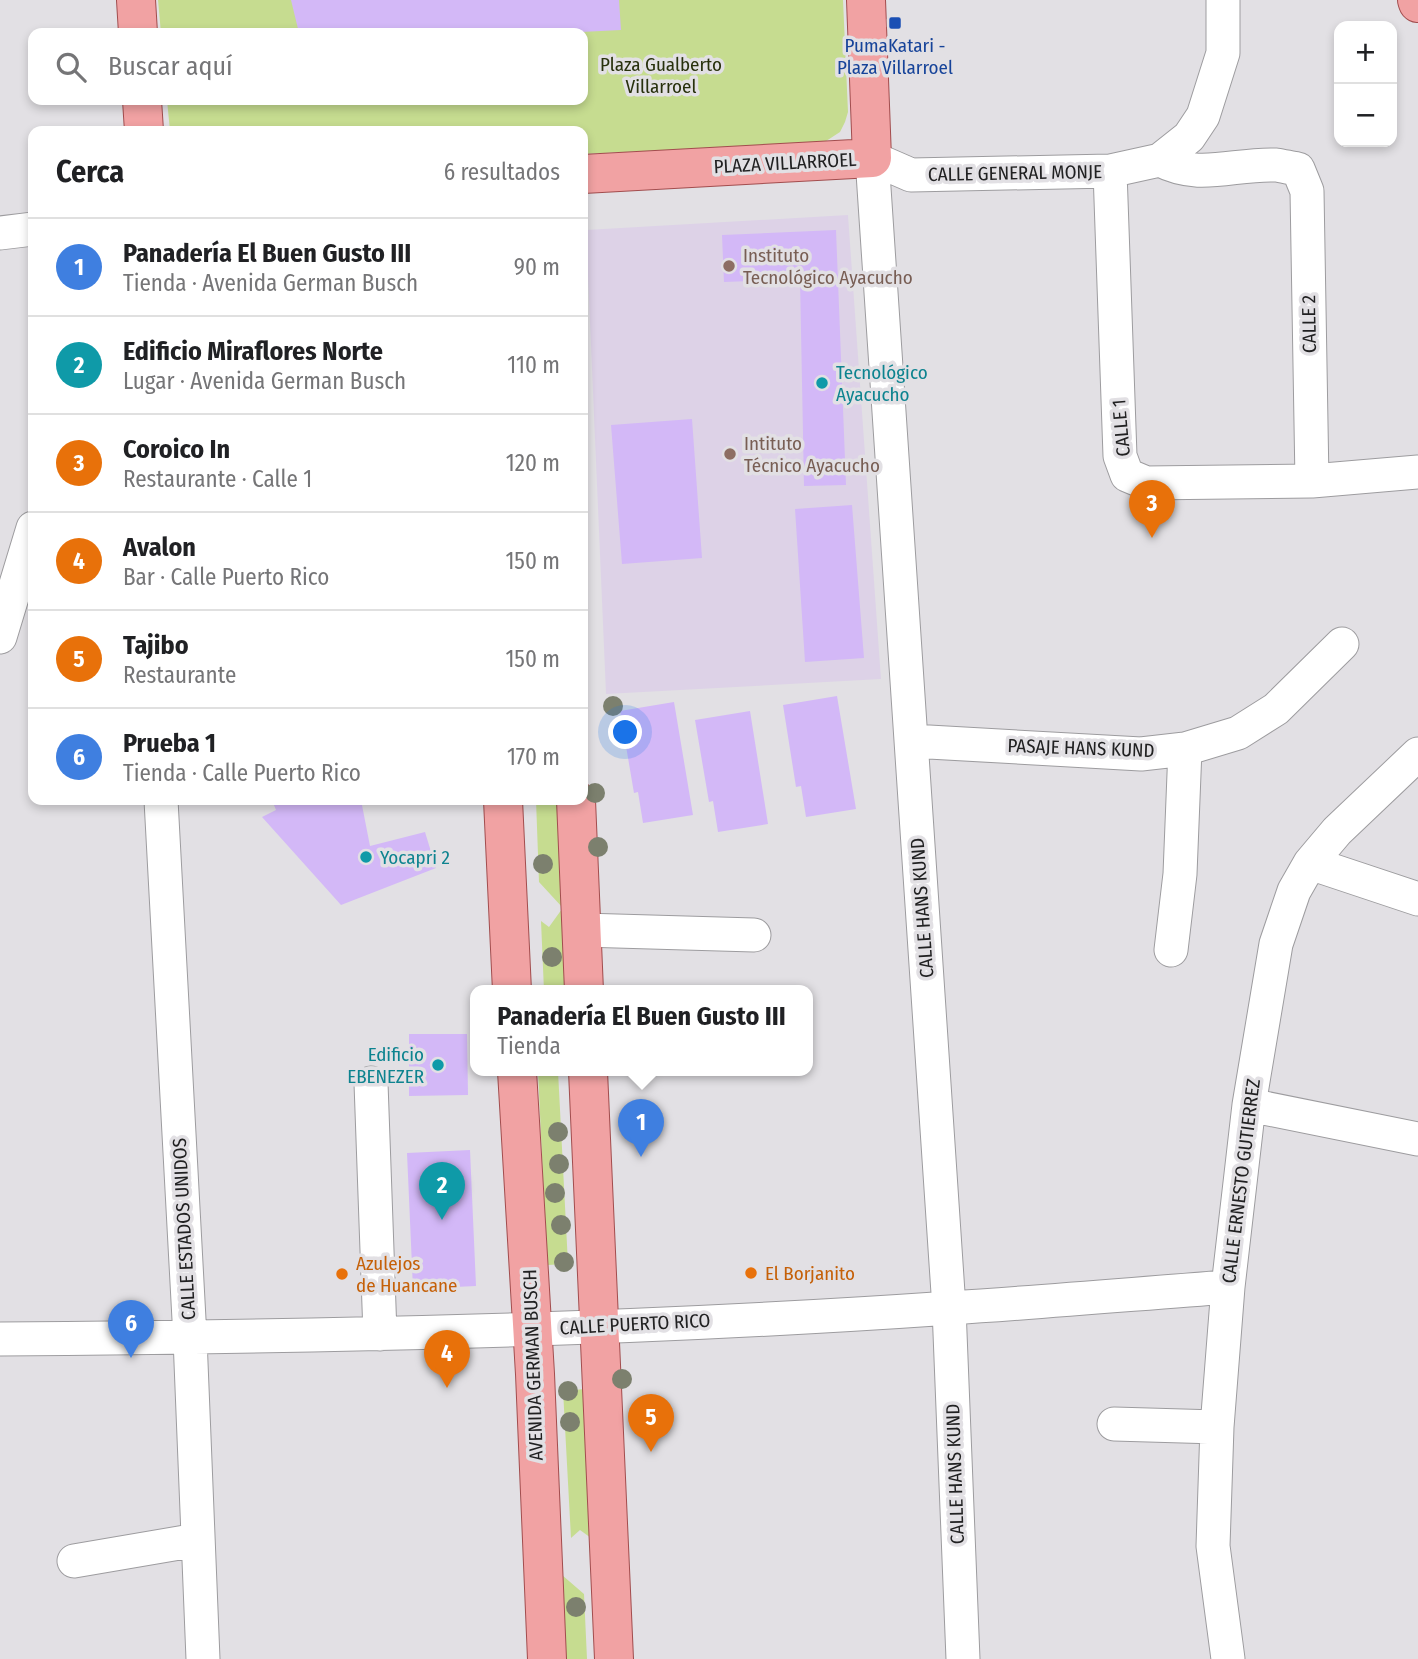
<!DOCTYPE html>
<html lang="es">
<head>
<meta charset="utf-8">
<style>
	:root { --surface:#fff; --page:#f6f6f6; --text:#202124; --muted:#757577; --line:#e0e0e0; --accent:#2563eb }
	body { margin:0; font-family:"Fira Sans Condensed",sans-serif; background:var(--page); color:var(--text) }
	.controls { position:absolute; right:21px; top:21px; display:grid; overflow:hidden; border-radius:14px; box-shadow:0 4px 10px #0003 }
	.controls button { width:63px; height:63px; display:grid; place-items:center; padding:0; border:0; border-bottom:2px solid var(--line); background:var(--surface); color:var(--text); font:35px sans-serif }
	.you { position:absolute; left:626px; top:733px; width:24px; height:24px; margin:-18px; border:5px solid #fff; border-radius:50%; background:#1a73e8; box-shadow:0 0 0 10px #1a73e833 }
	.badge { display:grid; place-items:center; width:46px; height:46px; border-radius:50%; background:var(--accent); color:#fff; font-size:23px; font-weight:700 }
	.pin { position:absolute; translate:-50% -58px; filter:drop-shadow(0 2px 4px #0008) }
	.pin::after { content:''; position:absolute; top:37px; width:24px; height:21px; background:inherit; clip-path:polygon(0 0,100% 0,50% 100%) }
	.popup { position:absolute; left:470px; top:985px; width:343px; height:91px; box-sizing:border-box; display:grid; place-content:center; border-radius:14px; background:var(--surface); filter:drop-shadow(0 2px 5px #0005); font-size:23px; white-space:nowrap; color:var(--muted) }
	.popup b { font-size:26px; color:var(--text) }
	.popup::after { content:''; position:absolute; left:50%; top:100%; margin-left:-14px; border:14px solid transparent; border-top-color:var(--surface) }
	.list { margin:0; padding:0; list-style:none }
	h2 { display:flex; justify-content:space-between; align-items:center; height:91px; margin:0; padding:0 28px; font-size:30px }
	h2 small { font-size:23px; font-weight:400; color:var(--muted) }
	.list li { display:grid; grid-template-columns:46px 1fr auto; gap:21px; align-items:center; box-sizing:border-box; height:98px; padding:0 28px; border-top:2px solid var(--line) }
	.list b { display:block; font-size:26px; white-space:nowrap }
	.list p { margin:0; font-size:23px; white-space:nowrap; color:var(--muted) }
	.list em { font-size:23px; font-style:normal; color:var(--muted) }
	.icon { flex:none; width:38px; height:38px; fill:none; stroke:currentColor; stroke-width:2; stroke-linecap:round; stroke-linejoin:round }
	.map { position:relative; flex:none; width:1418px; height:1659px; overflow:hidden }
	.search { position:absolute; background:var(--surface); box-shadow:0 4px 10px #0003; left:28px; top:28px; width:560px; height:77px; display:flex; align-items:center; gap:18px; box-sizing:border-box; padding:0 24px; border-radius:14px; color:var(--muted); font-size:26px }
	.panel { position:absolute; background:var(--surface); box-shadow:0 4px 10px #0003; left:28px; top:126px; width:560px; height:679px; border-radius:14px }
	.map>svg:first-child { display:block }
</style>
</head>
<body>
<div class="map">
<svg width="1418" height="1659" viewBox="0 0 1418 1659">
	<rect width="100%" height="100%" fill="#e2e0e4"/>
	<path fill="#ddd2e7" d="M 848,215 L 881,679 L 606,694 L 586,230 Z"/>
	<path fill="#c6dc90" d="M 158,0 L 843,0 L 848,112 L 845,122 L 840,132 L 800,158 L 819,143 L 583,154 L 583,131 L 170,131 L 167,100 L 583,100 L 583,33 L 161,33 Z
		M 536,800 L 557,800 L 562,907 L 539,882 Z
		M 562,909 L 566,991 L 544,991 L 541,921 L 549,927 Z
		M 538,1071 L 558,1071 L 568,1264 L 547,1265 Z
		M 568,1385 L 575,1390 L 584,1389 L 591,1538 L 580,1530 L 571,1538 L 563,1390 Z
		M 562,1575 L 584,1594 L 587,1659 L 566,1659 Z"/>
	<path fill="#d3b8f7" d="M 291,0 L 619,0 L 621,30 L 561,33 L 299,33 Z
		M 836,230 L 846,485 L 804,486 L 800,279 L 724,282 L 722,235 Z
		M 692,419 L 702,558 L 622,564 L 611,425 Z
		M 852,505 L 864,658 L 805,662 L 795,509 Z
		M 837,696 L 856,809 L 806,817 L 801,786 L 796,787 L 783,705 Z
		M 674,702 L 693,815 L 643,823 L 638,792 L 634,793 L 620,711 Z
		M 750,711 L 768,824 L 718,832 L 713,801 L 709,802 L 695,720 Z
		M 272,800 L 361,800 L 370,846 L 425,832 L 436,868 L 341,905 L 262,817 L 276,810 Z
		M 409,1034 L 467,1034 L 468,1095 L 409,1096 Z
		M 470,1150 L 476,1286 L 413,1289 L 407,1153 Z"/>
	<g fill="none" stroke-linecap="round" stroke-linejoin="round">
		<defs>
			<path id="minor" d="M 1160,160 C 1200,181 1234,163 1276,165 C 1283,166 1291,168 1298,169 L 1307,191 L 1312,481
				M 1110,171 L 1120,456 L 1127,475 L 1146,483 L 1312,481 L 1418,472
				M 0,233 L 33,229
				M 0,637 L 33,528
				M 911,741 L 1141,754 L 1185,749 L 1238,733 L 1276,709 L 1342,644
				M 161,800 L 190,1338 L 203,1659
				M 1310,863 L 1418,899
				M 582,930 L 754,935
				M 1171,950 L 1180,874 L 1185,749
				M 371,1083 L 380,1334
				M 1249,1105 L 1418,1139
				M 0,1339 C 317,1337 634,1330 950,1308 C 1043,1302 1135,1294 1228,1287
				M 1114,1424 L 1217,1427
				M 74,1561 L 197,1540
				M 963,1659 L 949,1308 L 872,158 L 911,175 L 1110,171 L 1160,160 L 1189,137 L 1203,116 L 1223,53 L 1223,0
				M 1228,1659 L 1213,1546 L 1217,1427 L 1228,1287 L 1249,1105 L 1276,944 L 1294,891 L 1310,863 L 1337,831 L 1418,754"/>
			<path id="major" d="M 136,0 L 138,33
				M 1417,0 L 1418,3
				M 142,100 L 144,131
				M 583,174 L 872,158 L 866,0
				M 503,800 L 512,991
				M 576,800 L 584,991
				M 517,1071 L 535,1374 L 547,1659
				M 588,1071 L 614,1659"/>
		</defs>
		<use href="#minor" stroke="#9d9c9f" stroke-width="35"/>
		<use href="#major" stroke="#a24d4e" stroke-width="40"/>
		<use href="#minor" stroke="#fff" stroke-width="33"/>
		<use href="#major" stroke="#f1a2a3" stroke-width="38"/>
	</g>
	<g fill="#7c806e">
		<circle cx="613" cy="706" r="10"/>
		<circle cx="595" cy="793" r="10"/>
		<circle cx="598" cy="847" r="10"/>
		<circle cx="543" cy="864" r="10"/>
		<circle cx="552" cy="957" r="10"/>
		<circle cx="558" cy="1132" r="10"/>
		<circle cx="559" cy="1164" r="10"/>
		<circle cx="555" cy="1193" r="10"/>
		<circle cx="561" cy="1225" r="10"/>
		<circle cx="564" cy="1262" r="10"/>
		<circle cx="622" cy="1379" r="10"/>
		<circle cx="568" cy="1391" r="10"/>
		<circle cx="570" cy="1422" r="10"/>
		<circle cx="576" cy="1607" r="10"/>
	</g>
	<rect fill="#1a4fb4" stroke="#e2e0e4" stroke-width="2.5" x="888" y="16" width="14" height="14" rx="3.5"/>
	<g fill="#8d6e63" stroke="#e2e0e4" stroke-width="2.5">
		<circle cx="729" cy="266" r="7"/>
		<circle cx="730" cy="454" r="7"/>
	</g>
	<g fill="#0f9aa8" stroke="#e2e0e4" stroke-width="2.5">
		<circle cx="822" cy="383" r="7"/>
		<circle cx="366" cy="857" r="7"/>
		<circle cx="438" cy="1065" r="7"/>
	</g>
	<g fill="#e8710a" stroke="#e2e0e4" stroke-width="2.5">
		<circle cx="751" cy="1273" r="7"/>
		<circle cx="342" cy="1274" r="7"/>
	</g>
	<g text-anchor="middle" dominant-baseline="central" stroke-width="7" stroke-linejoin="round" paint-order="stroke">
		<g font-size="19" fill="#164399" stroke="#e2e0e4">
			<text x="895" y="45">PumaKatari -<tspan x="895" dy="22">Plaza Villarroel</tspan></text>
		</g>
		<g font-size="19" fill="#28310d" stroke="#e2e0e4">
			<text x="661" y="64">Plaza Gualberto<tspan x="661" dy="22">Villarroel</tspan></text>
		</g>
		<g font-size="19" fill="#212122" stroke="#e2e0e4">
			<text transform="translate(785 163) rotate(-3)">PLAZA VILLARROEL</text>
			<text transform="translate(1015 173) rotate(-1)">CALLE GENERAL MONJE</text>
			<text transform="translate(1309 324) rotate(-91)">CALLE 2</text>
			<text transform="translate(1121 428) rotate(-95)">CALLE 1</text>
			<text transform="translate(1081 748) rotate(2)">PASAJE HANS KUND</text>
			<text transform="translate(922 908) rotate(-94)">CALLE HANS KUND</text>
			<text transform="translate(1241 1181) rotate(-83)">CALLE ERNESTO GUTIERREZ</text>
			<text transform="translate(184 1229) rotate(-93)">CALLE ESTADOS UNIDOS</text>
			<text transform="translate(635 1324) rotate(-3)">CALLE PUERTO RICO</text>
			<text transform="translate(533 1365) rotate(-92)">AVENIDA GERMAN BUSCH</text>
			<text transform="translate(955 1474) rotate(-92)">CALLE HANS KUND</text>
		</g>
		<g font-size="19" fill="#785e54" stroke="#e2e0e4" text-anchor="start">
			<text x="743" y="255">Instituto<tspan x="743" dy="22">Tecnológico Ayacucho</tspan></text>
			<text x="744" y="443">Intituto<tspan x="744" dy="22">Técnico Ayacucho</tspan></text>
		</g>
		<g font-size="19" fill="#0d838f" stroke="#e2e0e4" text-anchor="start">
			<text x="836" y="372">Tecnológico<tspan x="836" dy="22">Ayacucho</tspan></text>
			<text x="380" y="857">Yocapri 2</text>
			<text x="424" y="1054" text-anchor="end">Edificio<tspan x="424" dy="22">EBENEZER</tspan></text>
		</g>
		<g font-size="19" fill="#c56008" stroke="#e2e0e4" text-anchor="start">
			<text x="356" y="1263">Azulejos<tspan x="356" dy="22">de Huancane</tspan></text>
			<text x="765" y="1273">El Borjanito</text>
		</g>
	</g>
</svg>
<div class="controls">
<button>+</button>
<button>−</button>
</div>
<div class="you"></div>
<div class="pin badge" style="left:641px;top:1157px;background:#3f7fe0">1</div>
<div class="popup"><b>Panadería El Buen Gusto III</b>Tienda</div>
<div class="pin badge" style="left:442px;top:1220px;background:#0f9aa8">2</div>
<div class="pin badge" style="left:1152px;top:538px;background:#e8710a">3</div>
<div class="pin badge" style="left:447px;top:1388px;background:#e8710a">4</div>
<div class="pin badge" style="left:651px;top:1452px;background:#e8710a">5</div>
<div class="pin badge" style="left:131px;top:1358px;background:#3f7fe0">6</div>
<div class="search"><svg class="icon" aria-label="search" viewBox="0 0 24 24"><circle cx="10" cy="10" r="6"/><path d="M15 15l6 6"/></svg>Buscar aquí</div>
<section class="panel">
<h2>Cerca<small>6 resultados</small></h2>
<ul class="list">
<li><span class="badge" style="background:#3f7fe0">1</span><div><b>Panadería El Buen Gusto III</b><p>Tienda · Avenida German Busch</p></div><em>90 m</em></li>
<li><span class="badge" style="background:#0f9aa8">2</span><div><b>Edificio Miraflores Norte</b><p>Lugar · Avenida German Busch</p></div><em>110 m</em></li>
<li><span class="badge" style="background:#e8710a">3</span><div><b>Coroico In</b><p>Restaurante · Calle 1</p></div><em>120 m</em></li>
<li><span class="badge" style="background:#e8710a">4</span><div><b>Avalon</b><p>Bar · Calle Puerto Rico</p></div><em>150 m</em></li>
<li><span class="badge" style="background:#e8710a">5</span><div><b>Tajibo</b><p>Restaurante</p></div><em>150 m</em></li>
<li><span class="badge" style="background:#3f7fe0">6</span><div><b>Prueba 1</b><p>Tienda · Calle Puerto Rico</p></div><em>170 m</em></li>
</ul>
</section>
</div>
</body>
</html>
